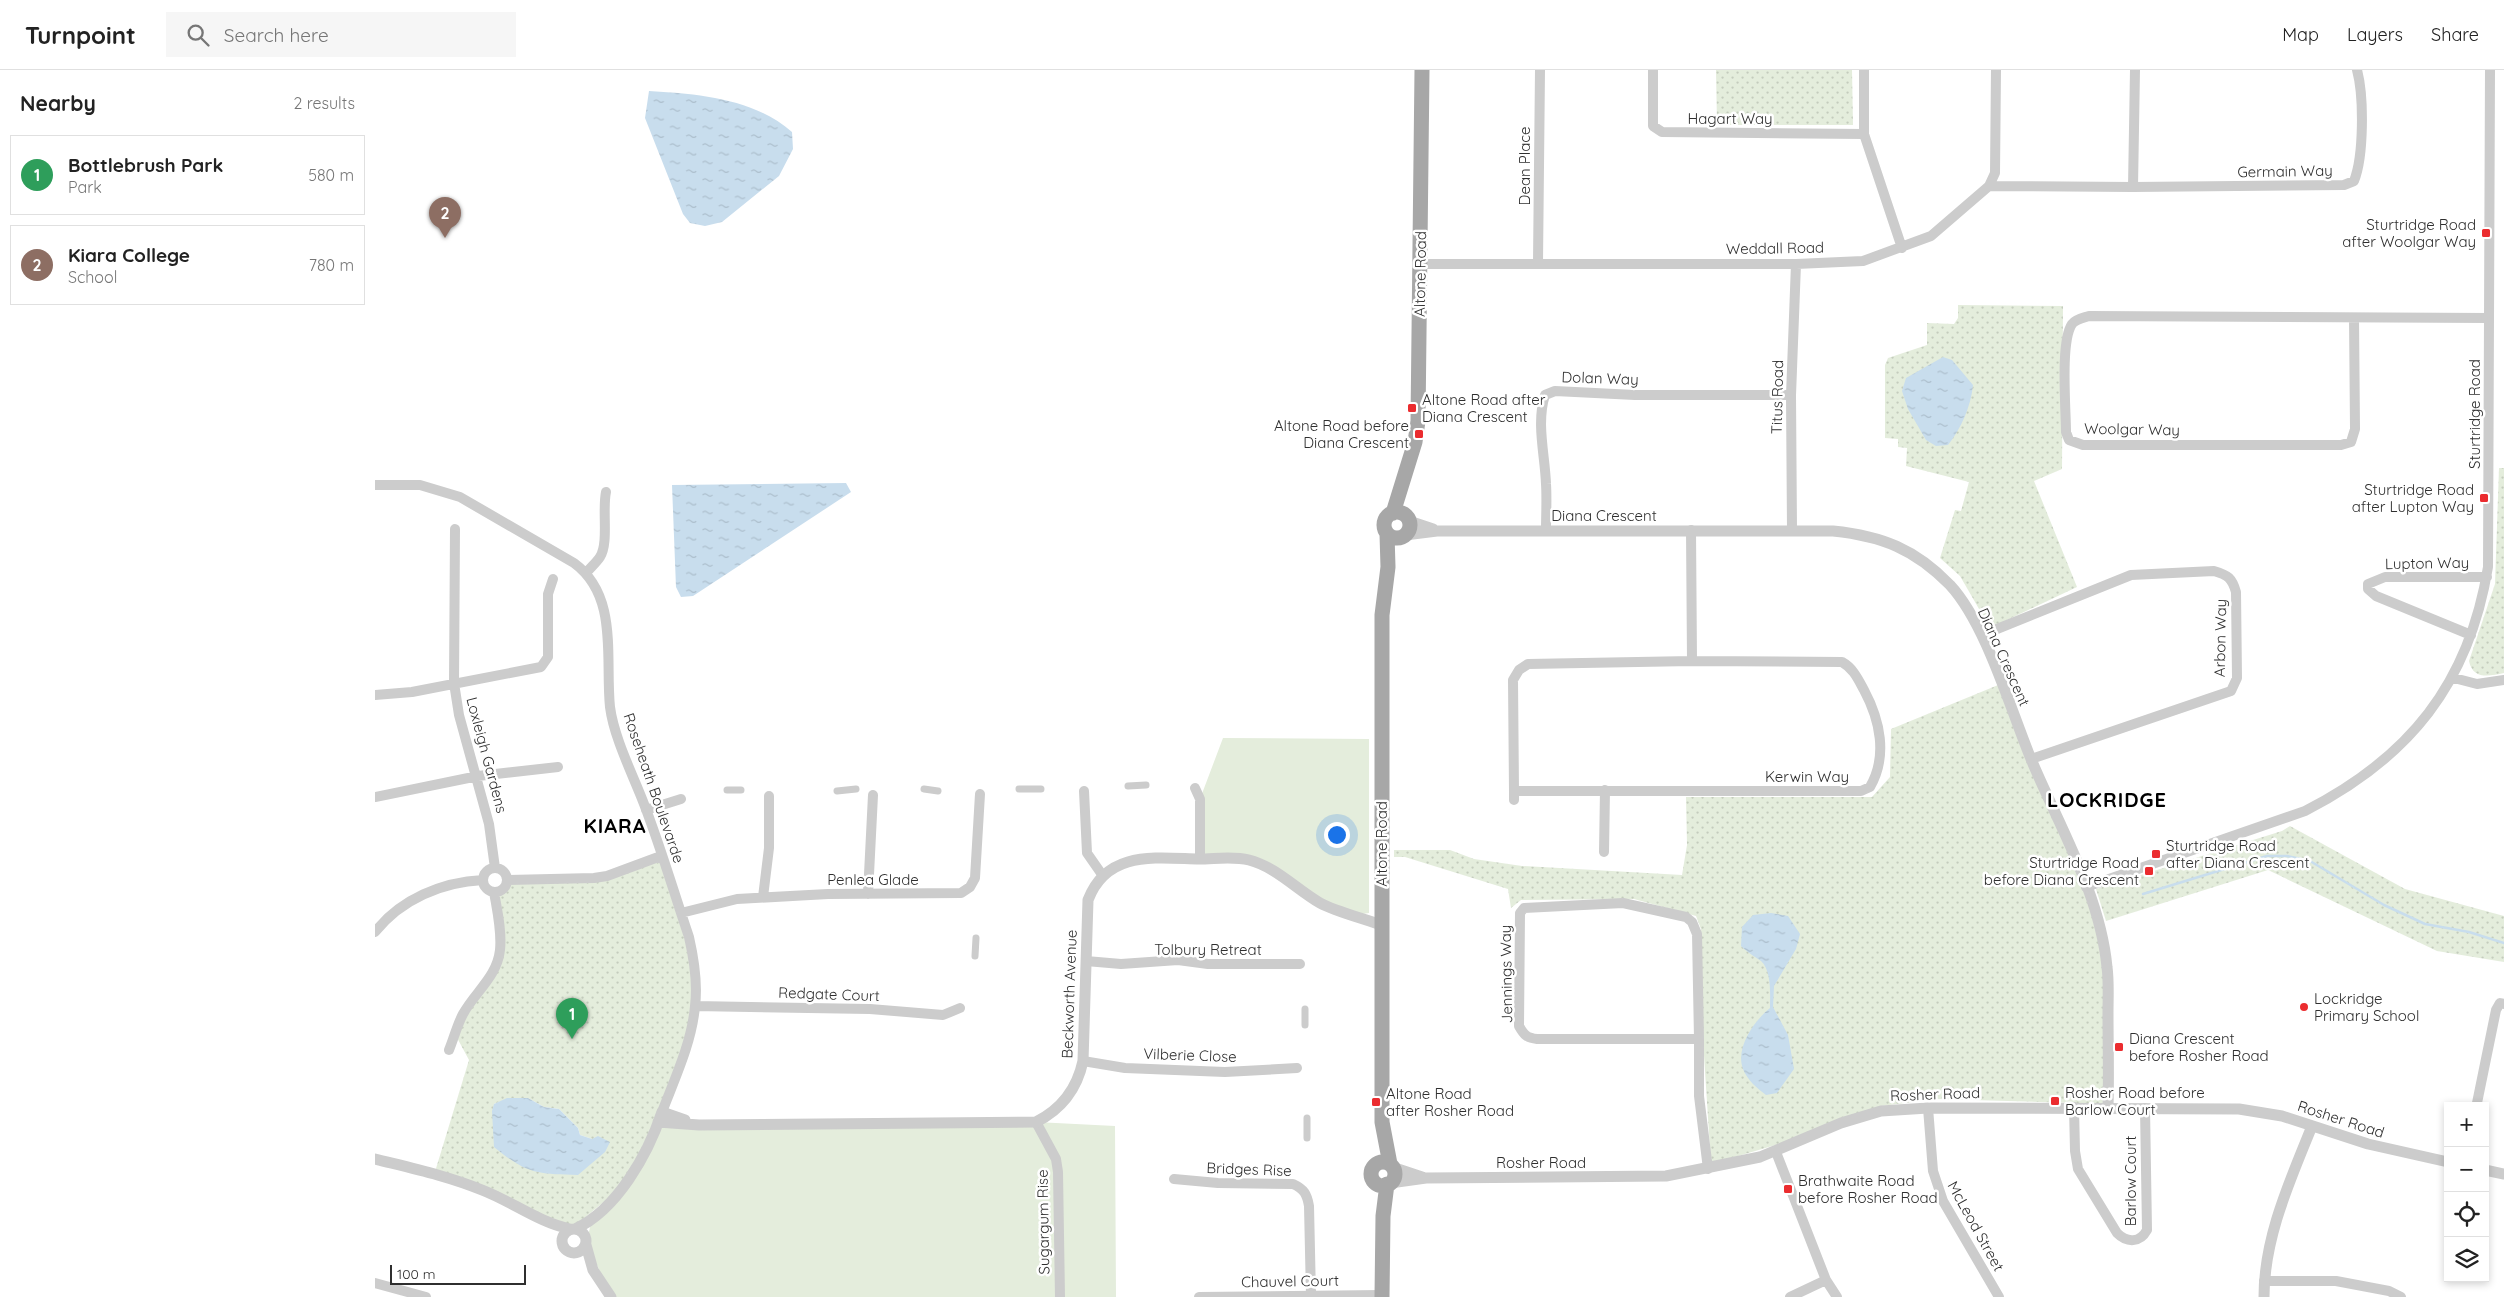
<!DOCTYPE html>
<html lang="en">
<head>
<meta charset="utf-8">
<style>
	:root { --surface:#fff; --page:#f6f6f6; --text:#222; --muted:#767676; --line:#e0e0e0; --accent:#eb2c2f }
	body { margin:0; font-family:Quicksand,sans-serif; background:var(--page); color:var(--text) }
	.controls { position:absolute; right:15px; bottom:15px; display:grid; overflow:hidden; border-radius:0px; box-shadow:0 2px 8px #0003 }
	.controls button { width:45px; height:45px; display:grid; place-items:center; padding:0; border:0; border-bottom:1px solid var(--line); background:var(--surface); color:var(--text); font:25px sans-serif }
	.scale { position:absolute; left:15px; bottom:12px; width:136px; box-sizing:border-box; padding-left:5px; border:2px solid #2f2f2f; border-top:0; font-size:14px; line-height:18px; white-space:nowrap; color:#2f2f2f; -webkit-text-stroke:4px #fff; paint-order:stroke }
	.you { position:absolute; left:961px; top:764px; width:18px; height:18px; margin:-12px; border:4px solid #fff; border-radius:50%; background:#1a73e8; box-shadow:0 0 0 8px #1a73e833 }
	.badge { display:grid; place-items:center; width:32px; height:32px; border-radius:50%; background:var(--accent); color:#fff; font-size:16px; font-weight:700 }
	.pin { position:absolute; translate:-50% -41px; filter:drop-shadow(0 1px 2px #0008) }
	.pin::after { content:''; position:absolute; top:26px; width:18px; height:15px; background:inherit; clip-path:polygon(0 0,100% 0,50% 100%) }
	.list { margin:0; padding:0; list-style:none }
	h2 { display:flex; justify-content:space-between; align-items:center; height:65px; margin:0; padding:0 20px; font-size:21px }
	h2 small { font-size:16px; font-weight:400; color:var(--muted) }
	.list li { display:grid; grid-template-columns:32px 1fr auto; gap:15px; align-items:center; box-sizing:border-box; height:80px; margin:0 10px 10px; padding:0 10px; border:1px solid var(--line); border-radius:0px }
	.list b { display:block; font-size:19px; white-space:nowrap }
	.list p { margin:0; font-size:16px; white-space:nowrap; color:var(--muted) }
	.list em { font-size:16px; font-style:normal; color:var(--muted) }
	.icon { flex:none; width:28px; height:28px; fill:none; stroke:currentColor; stroke-width:2; stroke-linecap:round; stroke-linejoin:round }
	.map { position:relative; flex:none; width:2129px; height:1227px; overflow:hidden }
	header { display:flex; align-items:center; gap:30px; box-sizing:border-box; height:70px; padding:0 25px; background:var(--surface); border-bottom:1px solid var(--line) }
	header strong { font-size:24px }
	nav { display:flex; gap:28px; margin-inline-start:auto; font-size:18px }
	.search { width:350px; height:45px; background:var(--page); display:flex; align-items:center; gap:12px; box-sizing:border-box; padding:0 18px; border-radius:0px; color:var(--muted); font-size:19px }
	main { display:flex }
	aside { flex:1; background:var(--surface) }
	.map>svg:first-child { display:block }
</style>
</head>
<body>
<header>
<strong>Turnpoint</strong>
<div class="search"><svg class="icon" aria-label="search" viewBox="0 0 24 24"><circle cx="10" cy="10" r="6"/><path d="M15 15l6 6"/></svg>Search here</div>
<nav><a>Map</a><a>Layers</a><a>Share</a></nav>
</header>
<main>
<aside>
<h2>Nearby<small>2 results</small></h2>
<ul class="list">
<li><span class="badge" style="background:#2e9e5b">1</span><div><b>Bottlebrush Park</b><p>Park</p></div><em>580 m</em></li>
<li><span class="badge" style="background:#8d6e63">2</span><div><b>Kiara College</b><p>School</p></div><em>780 m</em></li>
</ul>
</aside>
<div class="map">
<svg width="2129" height="1227" viewBox="0 0 2129 1227">
	<defs>
		<pattern id="park-dots" width="8" height="8" patternUnits="userSpaceOnUse" patternTransform="scale(1.25)"><rect width="8" height="8" fill="#e4eddc"/><path d="M2 2h.1M6 6h.1" fill="none" stroke="#c4ccbd" stroke-width="1.8" stroke-linecap="round"/></pattern>
		<pattern id="water-ripples" width="26" height="14" patternUnits="userSpaceOnUse" patternTransform="scale(1.25)"><rect width="26" height="14" fill="#c8dded"/><path d="M2 4q2-2 4 0t4 0M15 11q2-2 4 0t4 0" fill="none" stroke="#acbecc"/></pattern>
	</defs>
	<rect width="100%" height="100%" fill="#fff"/>
	<path fill="#e4eddc" d="M 848,668 L 994,669 L 994,843 L 981,845 L 947,834 L 884,793 L 825,789 L 825,729 Z
		M 283,1052 L 661,1052 L 740,1056 L 741,1227 L 236,1227 L 212,1172 L 216,1152 Z"/>
	<path fill="url(#park-dots)" fill-rule="evenodd" d="M 1341,0 L 1477,0 L 1478,55 L 1342,55 Z
		M 1583,235 L 1688,236 L 1687,399 L 1659,411 L 1702,517 L 1615,558 L 1585,506 L 1565,488 L 1580,440 L 1586,441 L 1594,412 L 1531,396 L 1532,378 L 1523,377 L 1523,369 L 1510,368 L 1510,295 L 1513,288 L 1552,275 L 1552,253 L 1579,254 L 1583,248 Z
		M 2124,398 L 2129,398 L 2129,603 C 2114,606 2098,610 2094,591 L 2120,514 Z
		M 1628,613 L 1727,868 L 1734,1034 L 1562,1029 L 1506,1036 L 1404,1074 L 1336,1094 L 1328,970 L 1326,859 L 1321,846 L 1259,829 L 1146,830 L 1136,838 L 1133,819 L 1030,787 L 1019,787 L 1019,780 L 1075,780 L 1099,789 L 1147,796 L 1307,805 L 1312,775 L 1311,727 L 1497,727 L 1515,707 L 1516,659 Z
		M 1915,756 L 2030,819 L 2129,846 L 2129,892 L 2062,881 L 1893,800 L 1731,851 L 1721,819 L 1907,761 Z
		M 286,786 L 314,867 L 320,936 L 305,997 L 249,1115 L 195,1160 L 59,1105 L 94,990 L 80,964 L 125,880 L 119,822 L 124,821 L 131,814 L 207,809 ZM 153,1028 L 169,1037 L 184,1039 L 203,1058 L 205,1065 L 217,1069 L 118,1055 L 119,1034 L 132,1029 Z"/>
	<path fill="url(#water-ripples)" d="M 274,21 C 323,24 378,28 417,62 L 418,79 L 404,106 L 347,152 L 330,156 L 315,153 L 308,144 L 270,48 Z
		M 1568,287 L 1577,290 L 1598,315 C 1596,336 1586,359 1573,375 L 1561,376 L 1551,370 L 1533,339 L 1527,321 L 1531,308 Z
		M 471,413 L 476,422 L 318,526 L 306,527 L 301,517 L 297,415 Z
		M 1396,843 L 1413,846 L 1425,864 L 1421,879 L 1399,916 L 1398,937 L 1413,965 L 1419,999 L 1402,1023 L 1391,1025 C 1383,1019 1372,1010 1368,999 C 1360,978 1379,951 1395,938 C 1395,925 1397,901 1386,891 C 1379,886 1373,883 1366,876 L 1367,857 L 1378,845 Z
		M 132,1028 L 153,1028 L 169,1037 L 184,1039 L 203,1058 L 205,1065 L 217,1069 L 223,1066 L 235,1072 L 230,1082 L 203,1105 C 161,1104 152,1104 119,1077 L 117,1041 L 119,1034 Z"/>
	<g fill="none" stroke-linecap="round" stroke-linejoin="round">
		<path stroke="#c8dded" stroke-width="2.5" d="M 1768,824 L 1892,786 L 1912,786 L 1935,791 L 2009,835 L 2050,854 L 2094,862 L 2129,873"/>
		<path stroke="#ccc" stroke-width="7" d="M 753,716 L 771,715
			M 549,719 L 563,721
			M 644,719 L 666,719
			M 352,720 L 366,720
			M 462,721 L 481,719
			M 600,886 L 601,868
			M 930,939 L 930,955
			M 932,1068 L 932,1048"/>
		<path stroke="#ccc" stroke-width="10" d="M 1278,0 L 1278,56 L 1287,62 L 1489,64
			M 1489,0 L 1489,64 L 1527,178
			M 1614,116 L 1758,117 L 1969,115 L 1979,111 C 1989,86 1989,26 1982,0
			M 1758,117 L 1760,0
			M 1163,193 L 1165,0
			M 1045,194 L 1421,194 L 1488,191 L 1556,166 L 1614,116 L 1620,103 L 1621,0
			M 1979,248 L 1980,359 L 1976,372 L 1966,375 L 1708,375 L 1694,370 L 1691,362 C 1691,339 1685,272 1697,254 C 1701,249 1708,248 1714,246 L 2114,248
			M 0,415 L 45,415 L 85,427 L 199,493 C 244,526 230,588 235,637 C 239,668 258,705 269,734 C 286,778 299,823 314,867 C 319,889 323,913 320,936 C 317,972 300,1008 287,1042
			M 80,459 L 79,613 L 84,645 L 114,754 L 120,798
			M 1316,460 L 1317,591
			M 1417,460 L 1416,325 L 1421,194
			M 1171,461 C 1171,445 1172,429 1171,414 C 1170,385 1161,353 1170,325 L 1180,321 L 1260,325 L 1416,325
			M 212,502 C 216,497 221,493 225,487 C 234,473 227,440 231,422
			M 1607,565 L 1756,505 L 1839,501 C 1853,505 1857,508 1861,522 L 1862,608 L 1856,621 L 1656,689
			M 2096,565 L 2001,526 L 1993,519 L 1993,514 L 2010,507 L 2112,507
			M 2079,608 L 2102,614 L 2129,610
			M 0,625 L 37,622 L 166,597 L 173,587 L 173,524 L 178,509
			M 820,718 L 825,729 L 825,789
			M 709,721 L 712,783 L 728,806
			M 1139,721 L 1486,721 L 1495,717 C 1513,686 1505,650 1489,620 C 1483,609 1478,598 1467,592 L 1317,591 L 1153,594 L 1144,600 L 1138,610 L 1139,721 L 1139,730
			M 0,727 L 103,706 L 183,697
			M 271,740 L 306,729
			M 1229,782 L 1230,720
			M108 810a12 12 0 1 1 24 0a12 12 0 1 1-24 0Z
			M 132,810 L 219,808 L 232,806 L 286,786
			M 1711,817 L 1930,741 C 2034,688 2094,614 2113,497 L 2115,0
			M 493,824 L 498,725
			M 388,827 L 394,778 L 394,726
			M 306,843 L 362,829 L 453,824 L 586,823 L 595,817 L 600,808 L 605,724
			M 0,862 C 26,829 67,812 108,810
			M 711,891 L 746,894 L 803,890 L 833,894 L 925,894
			M 320,936 L 495,939 L 568,945 L 585,938
			M 1324,969 L 1322,864 L 1317,852 L 1311,847 L 1248,833 L 1149,838 L 1145,843 L 1144,956 C 1149,965 1152,968 1162,969 L 1324,969 L 1324,1026 L 1333,1099
			M 74,980 C 79,968 82,955 88,944 C 100,922 122,907 125,880 C 127,861 122,840 119,822
			M 708,991 L 750,998 L 850,1002 L 922,998
			M 2102,1033 L 2121,940 L 2125,933 L 2129,934
			M 1699,1037 L 1700,1081 L 1703,1099 L 1742,1163 C 1752,1173 1765,1173 1772,1160 L 1770,1038
			M 1553,1038 L 1558,1101 L 1568,1131 L 1624,1227
			M 661,1052 L 681,1089 L 683,1102 L 685,1227
			M 1401,1082 L 1451,1210 L 1462,1227
			M 799,1109 L 843,1113 L 918,1114 C 929,1119 932,1124 934,1136 L 936,1226
			M 1889,1211 L 1961,1211 L 2014,1221 L 2026,1227
			M 0,1213 L 51,1227
			M 824,1227 L 1007,1225
			M 1415,1227 L 1451,1210"/>
		<path stroke="#ccc" stroke-width="11" d="M 1034,451 L 1058,459
			M 1030,465 L 1062,461 L 1458,461 C 1507,466 1540,479 1575,515 C 1611,554 1635,638 1656,689 C 1684,756 1725,824 1732,897 C 1734,912 1733,928 1733,943 C 1733,974 1734,1006 1733,1037
			M 283,1052 L 324,1055 L 661,1052 C 687,1039 702,1019 708,991 L 713,830 C 732,780 780,788 824,789 C 840,789 858,786 874,790 C 901,797 921,819 945,833 C 959,841 990,849 1006,855
			M 0,1089 C 36,1098 73,1106 107,1120 C 138,1132 163,1152 195,1159
			M 1017,1097 L 1047,1107
			M 2110,1100 L 2129,1104
			M 1015,1113 L 1051,1108 L 1291,1106 L 1385,1087 L 1466,1053 L 1506,1041 L 1553,1038 L 1864,1039 L 1907,1046 L 1993,1074 L 2073,1092
			M187 1171a12 12 0 1 1 24 0a12 12 0 1 1-24 0Z
			M 200,1159 C 242,1140 273,1084 287,1042 L 310,1050
			M 211,1175 L 218,1200 L 236,1227
			M 1889,1227 C 1889,1167 1915,1111 1937,1056"/>
		<path stroke="#a7a7a7" stroke-width="15" d="M1009 455a13 13 0 1 1 26 0a13 13 0 1 1-26 0Z
			M 1018,443 L 1040,372 L 1043,351 L 1047,0
			M 1012,464 L 1013,497 L 1007,545 L 1007,1052 L 1015,1094
			M996 1104a12 12 0 1 1 24 0a12 12 0 1 1-24 0Z
			M 1007,1227 L 1008,1146 L 1012,1114"/>
	</g>
	<g fill="#eb2c2f" stroke="#fff" stroke-width="2">
		<rect x="2106" y="158" width="10" height="10" rx="2.5"/>
		<rect x="1032" y="333" width="10" height="10" rx="2.5"/>
		<rect x="1039" y="359" width="10" height="10" rx="2.5"/>
		<rect x="2104" y="423" width="10" height="10" rx="2.5"/>
		<rect x="1776" y="779" width="10" height="10" rx="2.5"/>
		<rect x="1769" y="796" width="10" height="10" rx="2.5"/>
		<circle cx="1929" cy="937" r="5"/>
		<rect x="1739" y="972" width="10" height="10" rx="2.5"/>
		<rect x="1675" y="1026" width="10" height="10" rx="2.5"/>
		<rect x="996" y="1027" width="10" height="10" rx="2.5"/>
		<rect x="1408" y="1114" width="10" height="10" rx="2.5"/>
	</g>
	<g text-anchor="middle" dominant-baseline="central" stroke-width="5" stroke-linejoin="round" paint-order="stroke">
		<g font-size="15" fill="#2f2f2f" stroke="#fff">
			<text x="1355" y="48">Hagart Way</text>
			<text transform="translate(1149 96) rotate(-90)">Dean Place</text>
			<text transform="translate(1910 101) rotate(-1)">Germain Way</text>
			<text transform="translate(1400 178) rotate(-1)">Weddall Road</text>
			<text transform="translate(1045 204) rotate(-89)">Altone Road</text>
			<text transform="translate(1225 308) rotate(2)">Dolan Way</text>
			<text transform="translate(1402 327) rotate(-89)">Titus Road</text>
			<text transform="translate(2099 344) rotate(-90)">Sturtridge Road</text>
			<text transform="translate(1757 359) rotate(1)">Woolgar Way</text>
			<text x="1229" y="445">Diana Crescent</text>
			<text transform="translate(2052 493) rotate(-1)">Lupton Way</text>
			<text transform="translate(1845 568) rotate(-89)">Arbon Way</text>
			<text transform="translate(1629 587) rotate(66)">Diana Crescent</text>
			<text transform="translate(112 685) rotate(75)">Loxleigh Gardens</text>
			<text x="1432" y="706">Kerwin Way</text>
			<text transform="translate(279 718) rotate(71)">Roseheath Boulevarde</text>
			<text transform="translate(1006 774) rotate(-90)">Altone Road</text>
			<text x="498" y="809">Penlea Glade</text>
			<text x="833" y="879">Tolbury Retreat</text>
			<text transform="translate(1131 904) rotate(-91)">Jennings Way</text>
			<text transform="translate(454 924) rotate(2)">Redgate Court</text>
			<text transform="translate(694 924) rotate(-88)">Beckworth Avenue</text>
			<text transform="translate(815 985) rotate(2)">Vilberie Close</text>
			<text transform="translate(1560 1024) rotate(-2)">Rosher Road</text>
			<text transform="translate(1966 1049) rotate(18)">Rosher Road</text>
			<text x="1166" y="1092">Rosher Road</text>
			<text transform="translate(874 1099) rotate(2)">Bridges Rise</text>
			<text transform="translate(1755 1111) rotate(-90)">Barlow Court</text>
			<text transform="translate(668 1152) rotate(-91)">Sugargum Rise</text>
			<text transform="translate(1601 1156) rotate(61)">McLeod Street</text>
			<text transform="translate(915 1211) rotate(-1)">Chauvel Court</text>
		</g>
		<g font-size="15" fill="#2f2f2f" stroke="#fff" text-anchor="start">
			<text x="2101" y="154" text-anchor="end">Sturtridge Road<tspan x="2101" dy="17">after Woolgar Way</tspan></text>
			<text x="1047" y="329">Altone Road after<tspan x="1047" dy="17">Diana Crescent</tspan></text>
			<text x="1034" y="355" text-anchor="end">Altone Road before<tspan x="1034" dy="17">Diana Crescent</tspan></text>
			<text x="2099" y="419" text-anchor="end">Sturtridge Road<tspan x="2099" dy="17">after Lupton Way</tspan></text>
			<text x="1791" y="775">Sturtridge Road<tspan x="1791" dy="17">after Diana Crescent</tspan></text>
			<text x="1764" y="792" text-anchor="end">Sturtridge Road<tspan x="1764" dy="17">before Diana Crescent</tspan></text>
			<text x="1939" y="928">Lockridge<tspan x="1939" dy="17">Primary School</tspan></text>
			<text x="1754" y="968">Diana Crescent<tspan x="1754" dy="17">before Rosher Road</tspan></text>
			<text x="1690" y="1022">Rosher Road before<tspan x="1690" dy="17">Barlow Court</tspan></text>
			<text x="1011" y="1023">Altone Road<tspan x="1011" dy="17">after Rosher Road</tspan></text>
			<text x="1423" y="1110">Brathwaite Road<tspan x="1423" dy="17">before Rosher Road</tspan></text>
		</g>
		<g font-size="20" font-weight="bold" letter-spacing="1" fill="#000" stroke="#fff">
			<text x="1732" y="729">LOCKRIDGE</text>
			<text x="240" y="755">KIARA</text>
		</g>
	</g>
</svg>
<div class="controls">
<button>+</button>
<button>−</button>
<button><svg class="icon" aria-label="locate" viewBox="0 0 24 24"><circle cx="12" cy="12" r="6"/><path d="M12 2v4M12 18v4M2 12h4M18 12h4"/></svg></button>
<button><svg class="icon" aria-label="layers" viewBox="0 0 24 24"><path d="M12 4l9 5-9 5-9-5zM3 14l9 5 9-5"/></svg></button>
</div>
<div class="scale">100 m</div>
<div class="you"></div>
<div class="pin badge" style="left:197px;top:969px;background:#2e9e5b">1</div>
<div class="pin badge" style="left:70px;top:168px;background:#8d6e63">2</div>
</div>
</main>
</body>
</html>
